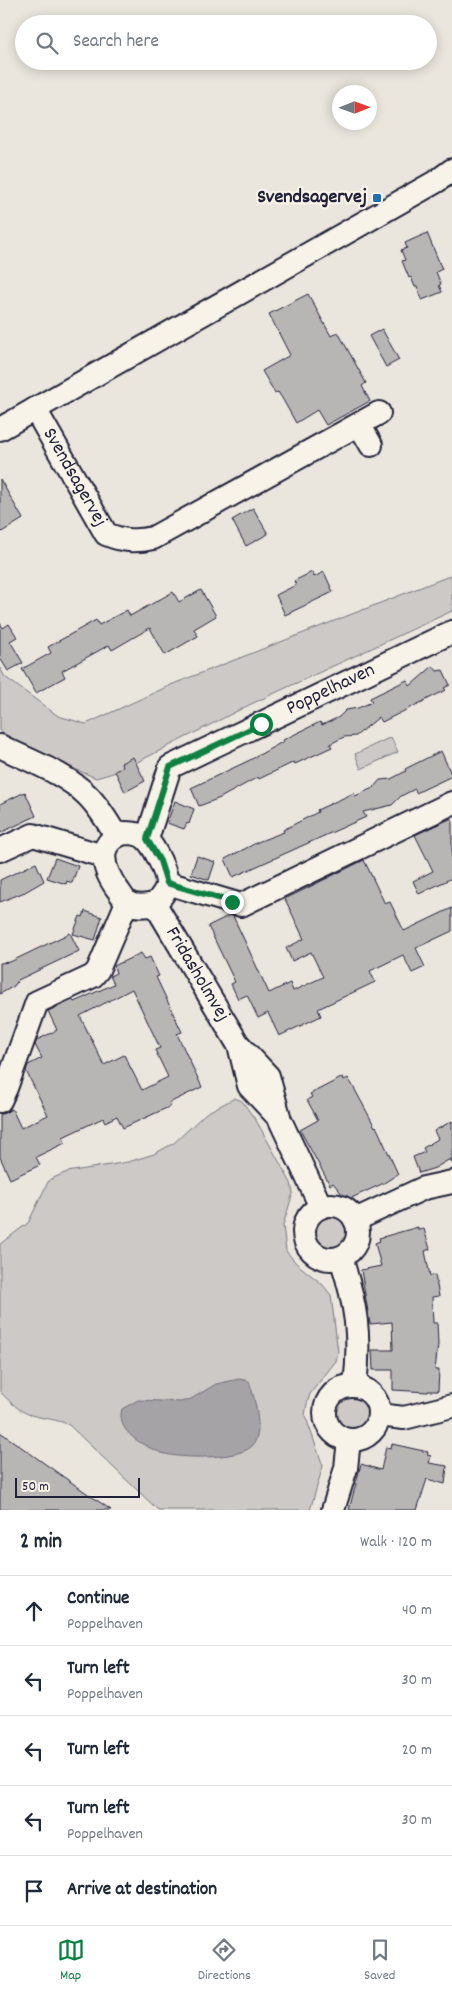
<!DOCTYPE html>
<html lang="en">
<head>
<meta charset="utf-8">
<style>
	:root { --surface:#fff; --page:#f6f6f7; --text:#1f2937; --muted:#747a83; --line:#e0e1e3; --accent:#0b8043 }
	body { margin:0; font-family:Dekko,sans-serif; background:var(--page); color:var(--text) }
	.compass { position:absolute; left:332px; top:85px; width:45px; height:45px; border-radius:50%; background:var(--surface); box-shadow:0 2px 12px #0003; rotate:89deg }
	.scale { position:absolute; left:15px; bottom:12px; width:125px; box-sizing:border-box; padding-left:5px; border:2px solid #22223b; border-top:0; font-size:14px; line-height:18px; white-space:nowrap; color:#22223b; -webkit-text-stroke:4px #f7f3e8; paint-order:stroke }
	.stop { position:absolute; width:15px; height:15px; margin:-11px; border:4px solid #0b8043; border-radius:50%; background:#fff }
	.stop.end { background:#0b8043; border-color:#fff; box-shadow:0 1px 5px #0008 }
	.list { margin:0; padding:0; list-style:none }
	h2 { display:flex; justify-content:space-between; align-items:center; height:65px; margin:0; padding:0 20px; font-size:21px }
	h2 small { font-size:16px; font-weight:400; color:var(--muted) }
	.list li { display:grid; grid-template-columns:32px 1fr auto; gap:15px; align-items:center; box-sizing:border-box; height:70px; padding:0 20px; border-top:1px solid var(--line) }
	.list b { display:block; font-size:19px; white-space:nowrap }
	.list p { margin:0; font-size:16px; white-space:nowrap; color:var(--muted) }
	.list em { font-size:16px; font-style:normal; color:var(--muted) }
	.icon { flex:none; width:28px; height:28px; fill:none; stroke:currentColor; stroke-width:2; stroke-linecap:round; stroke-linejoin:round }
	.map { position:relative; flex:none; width:452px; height:1510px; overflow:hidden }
	.search { position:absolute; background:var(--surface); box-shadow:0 2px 12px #0003; left:15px; right:15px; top:15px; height:55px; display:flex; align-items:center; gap:12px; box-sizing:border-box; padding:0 18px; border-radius:28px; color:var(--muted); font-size:19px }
	.sheet { height:415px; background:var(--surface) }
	nav { display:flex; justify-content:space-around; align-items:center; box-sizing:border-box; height:70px; border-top:1px solid var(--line); background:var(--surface); font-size:14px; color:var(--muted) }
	nav a { display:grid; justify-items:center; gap:2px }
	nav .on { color:var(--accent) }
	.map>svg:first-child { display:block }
</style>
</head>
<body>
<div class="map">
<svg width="452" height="1510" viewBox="0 0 452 1510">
	<rect width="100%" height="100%" fill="#eae6de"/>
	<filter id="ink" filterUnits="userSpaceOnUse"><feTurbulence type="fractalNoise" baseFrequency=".02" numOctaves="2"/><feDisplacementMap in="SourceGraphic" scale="10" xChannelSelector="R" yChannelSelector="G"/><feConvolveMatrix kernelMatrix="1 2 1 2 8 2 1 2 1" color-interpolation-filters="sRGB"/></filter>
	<g filter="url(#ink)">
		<path fill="#cdc9c6" stroke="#787680" d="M 452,575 L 452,611 L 249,705 L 120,771 L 96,778 L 56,761 L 0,732 L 0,668 L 5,677 L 58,716 L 86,724 L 173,684 Z
			M 391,737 L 398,752 L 361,769 L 355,754 Z
			M 235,1098 L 242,1101 L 257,1122 L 291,1183 L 293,1193 L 283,1225 L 286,1251 L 297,1264 L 322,1284 L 331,1295 L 338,1352 L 336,1361 L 310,1394 L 307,1404 L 305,1415 L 323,1466 L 310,1510 L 158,1510 L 69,1425 C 57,1419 45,1419 31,1415 C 19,1412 9,1400 0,1392 L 0,1244 L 28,1223 L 49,1180 L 67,1172 L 128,1162 L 154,1154 L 174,1143 L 206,1113 Z
			M312 1233a19 19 0 1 1 38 0a19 19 0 1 1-38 0Z
			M334 1413a18 18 0 1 1 36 0a18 18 0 1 1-36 0Z"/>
		<path fill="#a6a3a6" stroke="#716f7b" d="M 239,1379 L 249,1381 C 254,1396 264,1431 253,1445 C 241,1460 179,1459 162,1453 C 145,1447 115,1432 122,1409 L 138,1400 L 181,1402 L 191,1399 L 216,1384 Z"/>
		<path fill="#b8b6b5" stroke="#22223b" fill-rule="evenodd" d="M 427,233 L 442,269 L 436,272 L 441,284 L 439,285 L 442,292 L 422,300 L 417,286 L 415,287 L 411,277 L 409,278 L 402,261 L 405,260 L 401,250 L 407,248 L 405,243 Z
			M 308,294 L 331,336 L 338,332 L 366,383 L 362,386 L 370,401 L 326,425 L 317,410 L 296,423 L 282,398 L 278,392 L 275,393 L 262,371 L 290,355 L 269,314 Z
			M 382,329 L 399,360 L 386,367 L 369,336 Z
			M 0,479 L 23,519 L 0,533 Z
			M 253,508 L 268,534 L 246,546 L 232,520 Z
			M 312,572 L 314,577 L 324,572 L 333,592 L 285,615 L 276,595 L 296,585 L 294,581 Z
			M 201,590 L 216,616 L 194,629 L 198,636 L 165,655 L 150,628 L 112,650 L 109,645 L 62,671 L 65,677 L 36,693 L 22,669 L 51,653 L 48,647 L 96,620 L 99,625 L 127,610 L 130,616 L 173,592 L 179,602 Z
			M 0,623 L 3,628 L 9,624 L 17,637 L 10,641 L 23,663 L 8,671 L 0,658 Z
			M 433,666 L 437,671 L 443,670 L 450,685 L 444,688 L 446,690 L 382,722 L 379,717 L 356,736 L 344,737 L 330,744 L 332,747 L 295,764 L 294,762 L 259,779 L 258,777 L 220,798 L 199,806 L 191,788 L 250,760 L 284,741 L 283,740 L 320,722 L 322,725 L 339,717 L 346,710 L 358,708 L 372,702 L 370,698 L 407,680 L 410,686 Z
			M 441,751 L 452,776 L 416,793 L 415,789 L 401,796 L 392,805 L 363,812 L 366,817 L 233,877 L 225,859 L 260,841 L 284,832 L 283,830 L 318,812 L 317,810 L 354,793 L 355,796 L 373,788 L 380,780 L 391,779 L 406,771 L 405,769 Z
			M 133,757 L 145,781 L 125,792 L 115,771 L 123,767 L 121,763 Z
			M 25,792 L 36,816 L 0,833 L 0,804 Z
			M 175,801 L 194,809 L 189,824 L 187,823 L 184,829 L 167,823 Z
			M 452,818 L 452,878 L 419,894 L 413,881 L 433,871 L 415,835 Z
			M 197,856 L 215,862 L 209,880 L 191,874 Z
			M 55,858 L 78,866 L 72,883 L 67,881 L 66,884 L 47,878 Z
			M 364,860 L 385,904 L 390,902 L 404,931 L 452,908 L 452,931 L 416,948 L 425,967 L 412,973 L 403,955 L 370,971 L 375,982 L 318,1009 L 321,1016 L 279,1036 L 268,1013 L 258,1018 L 247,995 L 238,999 L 231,984 L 235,982 L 208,926 L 230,915 L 233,916 L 269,993 L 290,983 L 293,991 L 323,977 L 311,952 L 292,961 L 286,948 L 304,939 L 285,899 Z
			M 36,863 L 44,881 L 25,892 L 0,902 L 0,880 Z
			M 85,911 L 102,917 L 95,940 L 73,934 L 80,916 L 83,917 Z
			M 70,933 L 79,951 L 18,980 L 14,986 L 0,994 L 0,963 L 10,962 Z
			M 141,953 L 145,959 L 150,957 L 159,976 L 156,977 L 182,1032 L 177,1034 L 202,1087 L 169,1103 L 171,1106 L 123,1128 L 117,1116 L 105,1122 L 103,1118 L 63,1137 L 65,1143 L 36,1157 L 40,1165 L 10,1179 L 0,1157 L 0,1115 L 12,1109 L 21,1128 L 48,1115 L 26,1071 L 28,1065 L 42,1058 L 35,1045 L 37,1040 L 57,1030 L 48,1011 L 73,1000 L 74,1002 L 114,984 L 110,976 L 116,973 L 114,966 ZM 132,989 L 160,1048 L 155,1050 L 168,1077 L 142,1090 L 124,1055 L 104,1065 L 80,1016 Z
			M 343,1077 L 344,1080 L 348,1078 L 354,1088 L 375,1127 L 376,1126 L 398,1174 L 384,1183 L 347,1200 L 333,1183 L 330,1185 L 300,1130 L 318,1120 L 307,1100 L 312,1097 L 310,1094 Z
			M 452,1121 L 452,1163 L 450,1159 L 435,1168 L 419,1173 L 413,1157 L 425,1152 L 423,1148 L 438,1139 L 434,1131 Z
			M 418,1227 L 418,1230 L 424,1229 L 430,1249 L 425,1251 L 430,1276 L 435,1275 L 439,1296 L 432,1297 L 433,1323 L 437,1323 L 438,1344 L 435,1370 L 439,1370 L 438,1391 L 428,1391 L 428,1392 L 393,1390 L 393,1370 L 373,1370 L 372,1350 L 393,1350 L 392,1322 L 370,1324 L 361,1270 L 381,1266 L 375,1243 L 380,1241 L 379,1238 Z
			M 0,1432 L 58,1473 L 111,1510 L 0,1510 Z
			M 392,1444 L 428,1452 L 427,1455 L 431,1456 L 429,1463 L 447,1466 L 445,1484 L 427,1479 L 417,1510 L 349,1510 L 361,1464 L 381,1470 L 386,1447 L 391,1448 Z"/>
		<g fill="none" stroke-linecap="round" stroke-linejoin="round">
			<defs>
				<g id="minor">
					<path id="s1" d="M 35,409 L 106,534 C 123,541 135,542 153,538 L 379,413"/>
					<path d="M 359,424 L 371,445"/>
					<path d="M 0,429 L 437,181 L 452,170"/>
					<path d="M 0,746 C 29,761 63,772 87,795 C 99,807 108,822 116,836"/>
					<path d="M 125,833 C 133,833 142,834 147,840 C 155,848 167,873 167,884 C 166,892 160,898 155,904 C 146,906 136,907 128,903 C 124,900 121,894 118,890 C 103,870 94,842 125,833 Z"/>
					<path id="s2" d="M 147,839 L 170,767 L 452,632"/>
					<path d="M 0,850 L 33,835 L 103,856"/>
					<path d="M 167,883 L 241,905 L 452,803"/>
					<path id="s3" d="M 155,904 L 238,1044 L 268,1076 L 280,1120 L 321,1207"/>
					<path d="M 239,1045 L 249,1086 L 277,1116"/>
					<path d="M 0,1101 L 6,1088 L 37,1002 L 93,976 L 98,970 L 127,902"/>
					<circle cx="331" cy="1232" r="27"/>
					<path d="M 355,1220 L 424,1188 L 452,1182"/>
					<path d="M 341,1258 C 356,1304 361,1337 355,1385"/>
					<circle cx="352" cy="1413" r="27"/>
					<path d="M 379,1415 L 404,1418 L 452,1406"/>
					<path d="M 333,1510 L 346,1468 L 349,1440"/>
				</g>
			</defs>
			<use href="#minor" stroke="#22223b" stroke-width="26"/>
			<use href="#minor" stroke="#f7f3e8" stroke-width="22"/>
		</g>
	</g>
	<g fill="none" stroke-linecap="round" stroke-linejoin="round" filter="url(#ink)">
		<path stroke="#0b8043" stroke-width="6" d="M 232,902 L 167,883 L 160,861 L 147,839 L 170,767 L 261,724"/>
	</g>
	<rect fill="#1f6fb2" stroke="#f7f3e8" stroke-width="2" x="372" y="193" width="10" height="10" rx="2.5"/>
	<g text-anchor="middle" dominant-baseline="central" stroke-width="4.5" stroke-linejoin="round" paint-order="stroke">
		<g font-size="20" font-weight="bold" fill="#22223b" stroke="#f7f3e8" text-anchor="end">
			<text x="367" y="198">Svendsagervej</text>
		</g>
		<g font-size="20" fill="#22223b" stroke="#f7f3e8">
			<text stroke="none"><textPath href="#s1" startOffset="79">Svendsagervej</textPath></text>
			<text stroke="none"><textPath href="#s2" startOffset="254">Poppelhaven</textPath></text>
			<text stroke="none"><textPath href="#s3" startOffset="82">Fridasholmvej</textPath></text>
		</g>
	</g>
</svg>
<svg class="compass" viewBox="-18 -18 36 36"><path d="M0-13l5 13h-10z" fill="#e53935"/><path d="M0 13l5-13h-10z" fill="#747a83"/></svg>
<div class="scale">50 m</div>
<div class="stop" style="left:261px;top:724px"></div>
<div class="stop end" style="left:232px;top:902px"></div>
<div class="search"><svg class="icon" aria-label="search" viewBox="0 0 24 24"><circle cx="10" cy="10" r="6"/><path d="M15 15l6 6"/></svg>Search here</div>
</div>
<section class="sheet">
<h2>2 min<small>Walk · 120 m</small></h2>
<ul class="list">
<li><svg class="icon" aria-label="ahead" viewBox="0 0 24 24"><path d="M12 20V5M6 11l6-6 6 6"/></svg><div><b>Continue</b><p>Poppelhaven</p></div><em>40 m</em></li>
<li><svg class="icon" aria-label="left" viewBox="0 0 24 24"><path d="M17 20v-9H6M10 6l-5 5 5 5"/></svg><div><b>Turn left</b><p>Poppelhaven</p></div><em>30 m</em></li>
<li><svg class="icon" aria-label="left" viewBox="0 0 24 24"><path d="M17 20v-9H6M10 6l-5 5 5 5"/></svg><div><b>Turn left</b></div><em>20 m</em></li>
<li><svg class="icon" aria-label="left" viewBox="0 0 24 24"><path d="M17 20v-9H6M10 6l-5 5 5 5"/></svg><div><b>Turn left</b><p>Poppelhaven</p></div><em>30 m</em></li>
<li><svg class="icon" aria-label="arrive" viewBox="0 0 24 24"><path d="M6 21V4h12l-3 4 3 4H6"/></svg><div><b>Arrive at destination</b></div></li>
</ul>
</section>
<nav>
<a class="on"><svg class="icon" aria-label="map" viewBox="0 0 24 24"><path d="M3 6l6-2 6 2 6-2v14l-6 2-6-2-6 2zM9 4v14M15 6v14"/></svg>Map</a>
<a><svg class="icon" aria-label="directions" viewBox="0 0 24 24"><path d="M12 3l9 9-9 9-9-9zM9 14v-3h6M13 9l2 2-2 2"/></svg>Directions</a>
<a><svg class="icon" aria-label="saved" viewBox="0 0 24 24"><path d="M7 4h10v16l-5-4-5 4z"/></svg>Saved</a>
</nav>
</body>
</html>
